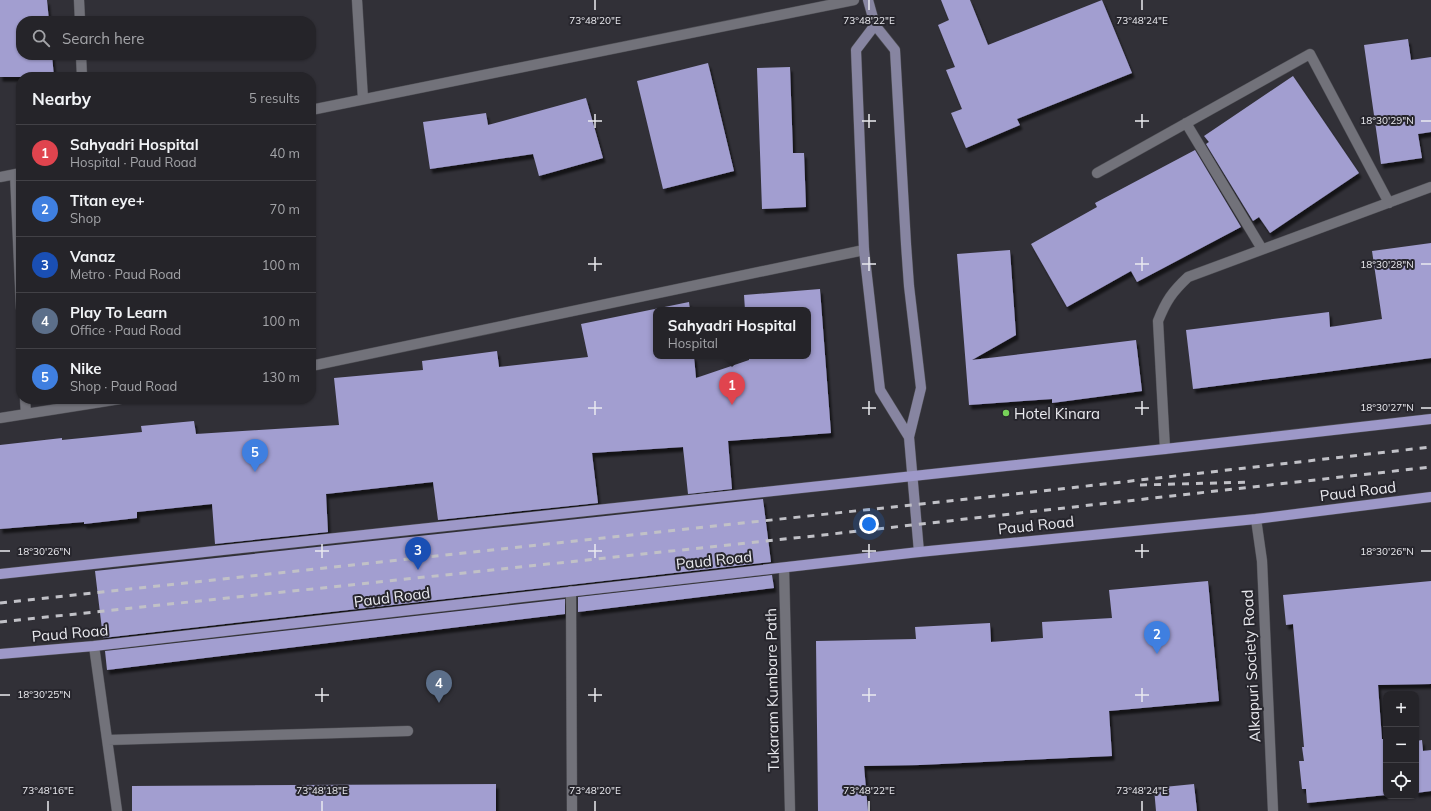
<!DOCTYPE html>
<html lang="en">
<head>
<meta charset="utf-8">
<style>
	:root { --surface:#252429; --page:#2d2c31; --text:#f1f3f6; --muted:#a3a4a8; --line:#424146; --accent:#8bbbb9 }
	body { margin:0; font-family:Mulish,sans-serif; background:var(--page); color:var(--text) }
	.controls { position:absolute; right:12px; bottom:12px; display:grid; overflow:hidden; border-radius:8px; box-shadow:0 1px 3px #0004 }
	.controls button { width:36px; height:36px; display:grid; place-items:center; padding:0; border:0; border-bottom:1px solid var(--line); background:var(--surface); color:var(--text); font:20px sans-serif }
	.you { position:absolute; left:869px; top:524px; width:14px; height:14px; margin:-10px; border:3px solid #fff; border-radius:50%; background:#1a73e8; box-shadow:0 0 0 6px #1a73e833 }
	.badge { display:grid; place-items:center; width:26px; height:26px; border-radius:50%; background:var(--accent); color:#fff; font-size:13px; font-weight:700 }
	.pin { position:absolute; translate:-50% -33px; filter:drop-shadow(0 1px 2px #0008) }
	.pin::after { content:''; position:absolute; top:21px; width:14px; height:12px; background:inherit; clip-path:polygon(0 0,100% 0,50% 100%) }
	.popup { position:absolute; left:653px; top:307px; width:158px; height:52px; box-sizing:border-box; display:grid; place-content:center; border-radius:8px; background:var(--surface); filter:drop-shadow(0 1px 3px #0005); font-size:13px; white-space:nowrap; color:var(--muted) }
	.popup b { font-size:15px; color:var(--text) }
	.popup::after { content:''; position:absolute; left:50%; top:100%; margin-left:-8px; border:8px solid transparent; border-top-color:var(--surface) }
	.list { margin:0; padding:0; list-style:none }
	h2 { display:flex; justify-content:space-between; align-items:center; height:52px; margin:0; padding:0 16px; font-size:17px }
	h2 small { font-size:13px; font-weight:400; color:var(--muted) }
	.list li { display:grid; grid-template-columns:26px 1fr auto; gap:12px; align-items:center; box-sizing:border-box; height:56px; padding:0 16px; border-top:1px solid var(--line) }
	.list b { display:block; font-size:15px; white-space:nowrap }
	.list p { margin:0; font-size:13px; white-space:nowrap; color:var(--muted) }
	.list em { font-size:13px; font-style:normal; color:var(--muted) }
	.icon { flex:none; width:22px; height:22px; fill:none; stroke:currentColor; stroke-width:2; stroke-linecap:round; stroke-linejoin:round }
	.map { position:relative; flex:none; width:1431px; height:811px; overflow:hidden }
	.search { position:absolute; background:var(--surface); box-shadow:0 1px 3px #0004; left:16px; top:16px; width:300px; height:44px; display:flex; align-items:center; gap:10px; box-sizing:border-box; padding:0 14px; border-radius:16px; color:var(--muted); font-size:15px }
	.panel { position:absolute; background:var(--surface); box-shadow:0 1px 3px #0004; left:16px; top:72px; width:300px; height:332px; border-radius:16px }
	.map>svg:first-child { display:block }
</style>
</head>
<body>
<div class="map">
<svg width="1431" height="811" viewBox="0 0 1431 811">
	<defs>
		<filter id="shadow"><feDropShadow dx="2.5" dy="4.5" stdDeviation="1" flood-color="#0009"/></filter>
	</defs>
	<rect width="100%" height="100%" fill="#313037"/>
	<path fill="#a29ed0" filter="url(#shadow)" d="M 0,0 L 47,0 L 49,21 L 21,21 L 21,55 L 52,55 L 54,77 L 0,77 Z
		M 941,0 L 970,0 L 988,45 L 1102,0 L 1132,73 L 1017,119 L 1020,125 L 966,148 L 951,113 L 962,109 L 946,70 L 955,67 L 938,25 L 949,20 Z
		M 1408,39 L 1411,60 L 1431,57 L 1431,132 L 1418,134 L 1422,158 L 1381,164 L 1364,45 Z
		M 708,63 L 734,171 L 663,189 L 637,81 Z
		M 790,67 L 793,153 L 804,153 L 806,207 L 762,209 L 757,68 Z
		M 1293,76 L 1359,173 L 1270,233 L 1259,217 L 1253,221 L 1206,144 L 1209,142 L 1204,136 Z
		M 586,98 L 603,158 L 539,176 L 533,154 L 430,169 L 423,122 L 486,113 L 488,125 Z
		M 1195,150 L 1241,227 L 1137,282 L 1131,271 L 1067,307 L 1031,244 L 1097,207 L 1095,203 Z
		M 1431,243 L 1431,358 L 1341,370 L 1193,389 L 1186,330 L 1329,312 L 1330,327 L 1382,319 L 1372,251 Z
		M 1010,250 L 1016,335 L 972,360 L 1136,340 L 1142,391 L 1052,403 L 1052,399 L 969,405 L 957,254 Z
		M 820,289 L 831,433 L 728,441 L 732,489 L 688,494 L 683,447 L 592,453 L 598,503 L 438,520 L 433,482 L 326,494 L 328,532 L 215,544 L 212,504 L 137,512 L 137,518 L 84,524 L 84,522 L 0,529 L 0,445 L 62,438 L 62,440 L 142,432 L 141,426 L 194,421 L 196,434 L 339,425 L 334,378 L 423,370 L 422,361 L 497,351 L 499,367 L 588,357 L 581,324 L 689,302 L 690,310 L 656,310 L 656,356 L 694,356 L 696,378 L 749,360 L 749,356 L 808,356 L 808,310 L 745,310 L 744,295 Z
		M 763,499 L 771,562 L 103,638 L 95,571 Z
		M 772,575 L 774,588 L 578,612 L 578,597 Z
		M 1208,581 L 1219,701 L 1109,711 L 1112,756 L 920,765 L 864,766 L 868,811 L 818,811 L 816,641 L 916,639 L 915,627 L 990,623 L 991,642 L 1043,638 L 1042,622 L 1112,618 L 1109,590 Z
		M 1431,581 L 1431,684 L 1378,685 L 1382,739 L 1386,739 L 1386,795 L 1307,803 L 1306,789 L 1302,789 L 1299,761 L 1304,761 L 1302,747 L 1304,747 L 1293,624 L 1286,625 L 1283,595 Z
		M 565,599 L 565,614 L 107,670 L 105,651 Z
		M 1422,740 L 1423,751 L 1431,750 L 1431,791 L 1416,793 L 1416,741 Z
		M 496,784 L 496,811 L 132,811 L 132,786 Z
		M 1194,784 L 1197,811 L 1156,811 L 1154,788 Z"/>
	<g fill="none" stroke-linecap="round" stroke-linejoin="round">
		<defs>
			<path id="lane" d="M 1186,123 L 1262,249
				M 1097,173 L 1310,54 L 1389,203
				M 1165,449 L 1158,321 C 1166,301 1172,292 1188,277 L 1431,187
				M 571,591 L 572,811
				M 94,646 L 117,811
				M 108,740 L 408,731"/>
			<path id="street" d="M 79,0 L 80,21
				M 357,0 L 363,99
				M 81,55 L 82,77
				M 311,110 L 854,0
				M 15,174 L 21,308
				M 0,177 L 21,173
				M 311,366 L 864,250
				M 25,399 L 26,414
				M 0,418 L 120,399
				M 1256,519 L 1262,561 L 1273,811
				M 784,568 L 790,811"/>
			<path id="secondary" d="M 868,0 L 875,25 L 895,50 L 906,244 L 909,286 L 921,388 L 909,437 L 919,552
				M 875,25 L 856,50 L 864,250 L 880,390 L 909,437"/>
			<path id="primary" d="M 0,574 L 1165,449 L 1431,419
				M 0,654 L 94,646 L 919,552 L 1256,519 L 1431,497"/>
		</defs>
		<use href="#lane" stroke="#4f4f55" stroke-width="11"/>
		<use href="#street" stroke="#4f4f55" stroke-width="11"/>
		<use href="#secondary" stroke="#4f4f55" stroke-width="11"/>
		<use href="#primary" stroke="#4f4f55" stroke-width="11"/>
		<use href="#lane" stroke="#72727a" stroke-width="10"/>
		<use href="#street" stroke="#72727a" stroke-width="10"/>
		<use href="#secondary" stroke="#8785a1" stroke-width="10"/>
		<use href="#primary" stroke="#9d98c8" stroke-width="10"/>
		<path stroke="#c1c1c7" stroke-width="3" stroke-dasharray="7 7" stroke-linecap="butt" d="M 1140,485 L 1252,482
			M 0,603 L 1078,487 L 1431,447
			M 0,622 L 823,535 L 1431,467"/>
	</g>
	<path fill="none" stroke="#eaeaef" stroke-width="1.5" d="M 595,0 L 595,10M 869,0 L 869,10M 1142,0 L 1142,10M 595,114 L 595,128M 869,114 L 869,128M 1142,114 L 1142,128M 588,121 L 602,121M 862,121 L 876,121M 1135,121 L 1149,121M 1421,121 L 1431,121M 595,257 L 595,271M 869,257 L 869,271M 1142,257 L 1142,271M 588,264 L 602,264M 862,264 L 876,264M 1135,264 L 1149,264M 1421,264 L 1431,264M 595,401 L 595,415M 869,401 L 869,415M 1142,401 L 1142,415M 588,408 L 602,408M 862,408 L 876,408M 1135,408 L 1149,408M 1421,408 L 1431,408M 322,544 L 322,558M 595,544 L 595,558M 869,544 L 869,558M 1142,544 L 1142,558M 0,551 L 10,551M 315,551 L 329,551M 588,551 L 602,551M 862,551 L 876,551M 1135,551 L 1149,551M 1421,551 L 1431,551M 322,688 L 322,702M 595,688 L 595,702M 869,688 L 869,702M 1142,688 L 1142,702M 0,695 L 10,695M 315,695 L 329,695M 588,695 L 602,695M 862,695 L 876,695M 1135,695 L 1149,695M 48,801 L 48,811M 322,801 L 322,811M 595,801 L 595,811M 869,801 L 869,811M 1142,801 L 1142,811"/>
	<circle fill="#77d259" stroke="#27262d" stroke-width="1.5" cx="1006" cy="413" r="4"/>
	<g text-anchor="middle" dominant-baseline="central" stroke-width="4" stroke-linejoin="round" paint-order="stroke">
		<g font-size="15" fill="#eaeaef" stroke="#27262d" text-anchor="start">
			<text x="1014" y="413">Hotel Kinara</text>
		</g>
		<g font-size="15" fill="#eaeaef" stroke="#27262d">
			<text transform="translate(1358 491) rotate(-7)">Paud Road</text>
			<text transform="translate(1036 525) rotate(-6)">Paud Road</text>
			<text transform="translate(714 560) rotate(-6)">Paud Road</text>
			<text transform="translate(392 597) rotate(-7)">Paud Road</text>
			<text transform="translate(70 633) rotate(-5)">Paud Road</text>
			<text transform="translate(1251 666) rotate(-93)">Alkapuri Society Road</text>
			<text transform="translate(772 690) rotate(-91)">Tukaram Kumbare Path</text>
		</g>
	</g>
	<g font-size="10" text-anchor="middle" fill="#eaeaef" stroke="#27262d" stroke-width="4" stroke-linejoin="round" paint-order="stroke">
		<text x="595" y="24">73°48'20"E</text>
		<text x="869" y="24">73°48'22"E</text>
		<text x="1142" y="24">73°48'24"E</text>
		<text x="1387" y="124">18°30'29"N</text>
		<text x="1387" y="268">18°30'28"N</text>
		<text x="1387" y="411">18°30'27"N</text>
		<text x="44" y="555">18°30'26"N</text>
		<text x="1387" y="555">18°30'26"N</text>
		<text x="44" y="698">18°30'25"N</text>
		<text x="48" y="794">73°48'16"E</text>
		<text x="322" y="794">73°48'18"E</text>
		<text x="595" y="794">73°48'20"E</text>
		<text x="869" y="794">73°48'22"E</text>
		<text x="1142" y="794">73°48'24"E</text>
	</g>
</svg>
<div class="controls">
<button>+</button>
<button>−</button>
<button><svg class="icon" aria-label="locate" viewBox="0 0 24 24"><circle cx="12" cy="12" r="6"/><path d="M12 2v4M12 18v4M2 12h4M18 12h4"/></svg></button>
</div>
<div class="you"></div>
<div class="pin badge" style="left:732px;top:405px;background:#e0444e">1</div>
<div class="popup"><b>Sahyadri Hospital</b>Hospital</div>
<div class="pin badge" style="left:1157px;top:654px;background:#3f7fe0">2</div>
<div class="pin badge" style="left:418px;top:570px;background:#1a4fb4">3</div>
<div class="pin badge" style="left:439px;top:703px;background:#5c6f8a">4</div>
<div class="pin badge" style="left:255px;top:472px;background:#3f7fe0">5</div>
<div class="search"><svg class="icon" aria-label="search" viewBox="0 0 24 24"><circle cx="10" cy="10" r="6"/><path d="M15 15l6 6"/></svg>Search here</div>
<section class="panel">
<h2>Nearby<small>5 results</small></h2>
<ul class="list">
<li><span class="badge" style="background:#e0444e">1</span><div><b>Sahyadri Hospital</b><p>Hospital · Paud Road</p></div><em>40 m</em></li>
<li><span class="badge" style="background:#3f7fe0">2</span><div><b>Titan eye+</b><p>Shop</p></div><em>70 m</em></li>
<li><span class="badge" style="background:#1a4fb4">3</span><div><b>Vanaz</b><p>Metro · Paud Road</p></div><em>100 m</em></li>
<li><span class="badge" style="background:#5c6f8a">4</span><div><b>Play To Learn</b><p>Office · Paud Road</p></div><em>100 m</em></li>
<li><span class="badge" style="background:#3f7fe0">5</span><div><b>Nike</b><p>Shop · Paud Road</p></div><em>130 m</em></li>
</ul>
</section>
</div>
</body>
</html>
